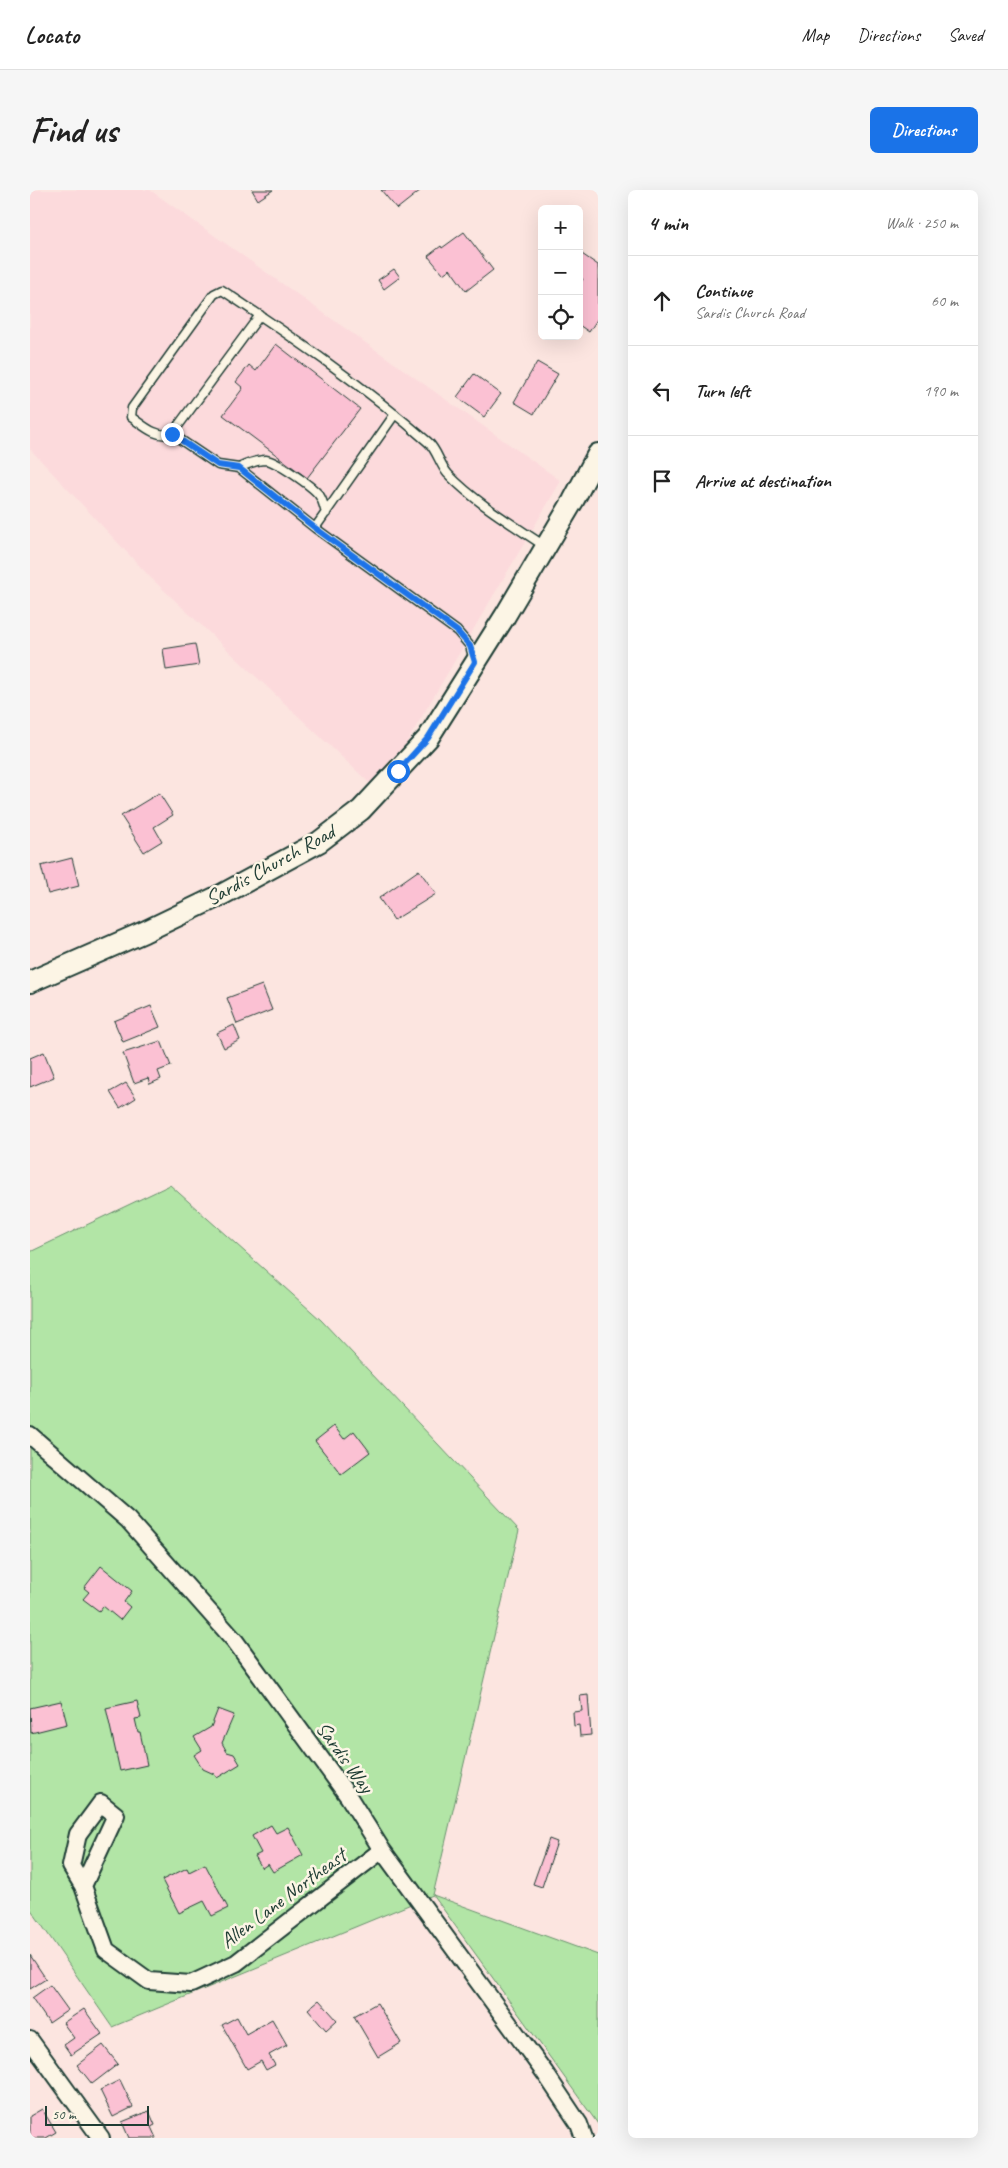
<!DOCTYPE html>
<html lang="en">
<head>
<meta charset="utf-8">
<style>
	:root { --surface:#fff; --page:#f6f6f6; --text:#222; --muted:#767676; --line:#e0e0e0; --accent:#1a73e8 }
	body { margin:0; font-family:Caveat,sans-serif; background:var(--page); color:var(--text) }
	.controls { position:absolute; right:15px; top:15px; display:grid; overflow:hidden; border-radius:8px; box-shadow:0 5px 20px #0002 }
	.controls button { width:45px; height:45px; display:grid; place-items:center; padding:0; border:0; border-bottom:1px solid var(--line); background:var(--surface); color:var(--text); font:25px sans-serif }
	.scale { position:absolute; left:15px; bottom:12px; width:104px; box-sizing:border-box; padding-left:5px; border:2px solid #1f3d34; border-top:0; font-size:14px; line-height:18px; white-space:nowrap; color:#1f3d34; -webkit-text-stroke:4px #fcf5e5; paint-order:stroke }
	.stop { position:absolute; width:15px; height:15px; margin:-11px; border:4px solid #1a73e8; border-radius:50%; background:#fff }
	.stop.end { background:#1a73e8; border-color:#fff; box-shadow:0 1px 5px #0008 }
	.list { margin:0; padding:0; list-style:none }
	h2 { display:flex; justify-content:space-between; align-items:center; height:65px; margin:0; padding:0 20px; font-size:21px }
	h2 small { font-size:16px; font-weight:400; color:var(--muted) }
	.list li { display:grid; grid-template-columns:32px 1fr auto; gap:15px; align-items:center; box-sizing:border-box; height:90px; padding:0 20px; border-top:1px solid var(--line) }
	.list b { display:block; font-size:19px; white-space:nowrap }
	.list p { margin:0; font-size:16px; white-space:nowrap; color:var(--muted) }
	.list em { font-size:16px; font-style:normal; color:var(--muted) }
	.icon { flex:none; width:28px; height:28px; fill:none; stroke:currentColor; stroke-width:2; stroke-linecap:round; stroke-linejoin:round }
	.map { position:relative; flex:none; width:568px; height:1948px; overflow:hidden; border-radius:8px }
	header { display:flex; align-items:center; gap:30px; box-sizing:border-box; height:70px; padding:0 25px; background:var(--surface); border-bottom:1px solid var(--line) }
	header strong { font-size:24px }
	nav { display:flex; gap:28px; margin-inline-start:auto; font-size:18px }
	.intro { display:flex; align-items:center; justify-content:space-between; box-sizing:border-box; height:120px; padding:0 30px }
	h1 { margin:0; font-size:35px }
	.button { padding:12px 22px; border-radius:8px; background:var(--accent); color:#fff; font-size:18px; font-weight:700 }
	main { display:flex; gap:30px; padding:0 30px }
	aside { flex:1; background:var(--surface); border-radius:8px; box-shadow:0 5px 20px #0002 }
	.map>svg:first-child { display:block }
</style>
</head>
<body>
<header>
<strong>Locato</strong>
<nav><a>Map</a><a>Directions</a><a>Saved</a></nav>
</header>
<div class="intro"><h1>Find us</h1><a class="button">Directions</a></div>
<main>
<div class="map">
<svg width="568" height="1948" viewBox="0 0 568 1948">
	<rect width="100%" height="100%" fill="#fce5e0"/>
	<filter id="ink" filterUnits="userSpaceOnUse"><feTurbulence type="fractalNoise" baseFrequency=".02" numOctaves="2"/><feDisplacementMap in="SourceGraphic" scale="10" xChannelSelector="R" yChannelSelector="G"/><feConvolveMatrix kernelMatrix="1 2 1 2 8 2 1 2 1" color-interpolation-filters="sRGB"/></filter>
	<g filter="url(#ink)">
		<path fill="#fcdadc" d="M 0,0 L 120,0 L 531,291 L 348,601 L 121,388 L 0,259 Z"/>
		<path fill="#b2e5a6" stroke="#68916d" d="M 140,995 L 291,1130 L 489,1340 L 403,1705 L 568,1765 L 568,1934 L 403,1705 L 82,1837 L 0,1718 L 0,1062 Z"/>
		<path fill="#fbc1d3" stroke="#1f3d34" d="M 222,0 L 243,0 L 228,10 Z
			M 351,0 L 391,0 L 367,19 Z
			M 434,42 L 463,80 L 436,101 L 420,79 L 413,84 L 398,66 L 411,56 L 412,58 Z
			M 549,62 L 568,75 L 568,128 L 559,142 L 549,135 L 549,95 L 553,89 L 549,87 Z
			M 364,79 L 370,87 L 354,99 L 348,90 Z
			M 246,154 L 330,219 L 277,288 L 193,225 L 213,198 L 206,192 L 219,175 L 226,181 Z
			M 507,172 L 528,184 L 504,224 L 484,212 Z
			M 444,184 L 471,204 L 454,227 L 427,207 Z
			M 165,454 L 169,475 L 136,480 L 133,459 Z
			M 129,603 L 143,625 L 124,637 L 132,651 L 114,662 L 91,626 Z
			M 42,668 L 49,696 L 18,704 L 11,676 Z
			M 389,680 L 406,704 L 364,730 L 349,708 Z
			M 232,795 L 242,820 L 207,834 L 197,808 Z
			M 121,816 L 130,837 L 93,852 L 84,831 Z
			M 204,835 L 210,850 L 194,858 L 187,843 Z
			M 131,851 L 141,876 L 128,881 L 131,889 L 120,894 L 118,888 L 104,893 L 93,863 Z
			M 14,862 L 24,887 L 0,897 L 0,868 Z
			M 96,893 L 106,908 L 90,918 L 80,902 Z
			M 304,1236 L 314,1249 L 324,1241 L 340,1262 L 311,1284 L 285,1251 Z
			M 71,1376 L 102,1401 L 94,1412 L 100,1417 L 90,1430 L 73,1416 L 69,1421 L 53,1409 L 59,1402 L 54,1398 Z
			M 558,1505 L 561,1545 L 550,1546 L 549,1535 L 544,1536 L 543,1522 L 552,1521 L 550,1506 Z
			M 31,1511 L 37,1534 L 1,1543 L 0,1518 Z
			M 107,1511 L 111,1528 L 105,1529 L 108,1542 L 110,1542 L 117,1575 L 90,1581 L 76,1518 Z
			M 188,1519 L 204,1525 L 192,1553 L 197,1562 L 204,1564 L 210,1574 L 187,1588 L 184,1584 L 173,1579 L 164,1565 L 172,1560 L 164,1547 L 181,1537 Z
			M 241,1635 L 246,1643 L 258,1637 L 273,1665 L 243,1682 L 238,1674 L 232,1678 L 225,1666 L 231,1663 L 222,1646 Z
			M 519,1649 L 527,1652 L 512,1697 L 503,1694 Z
			M 175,1674 L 198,1718 L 182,1726 L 174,1711 L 149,1723 L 132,1690 L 157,1678 L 159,1682 Z
			M 0,1765 L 16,1789 L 0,1799 Z
			M 20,1795 L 38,1820 L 19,1833 L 2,1808 Z
			M 289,1810 L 307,1830 L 296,1840 L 278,1819 Z
			M 347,1813 L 371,1853 L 348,1867 L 324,1826 Z
			M 54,1819 L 72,1844 L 41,1865 L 34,1855 L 44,1848 L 33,1833 Z
			M 207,1827 L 216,1844 L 242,1829 L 257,1855 L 239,1865 L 245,1875 L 236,1880 L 231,1871 L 217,1879 L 192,1835 Z
			M 73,1855 L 88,1874 L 62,1894 L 47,1875 Z
			M 90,1890 L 103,1917 L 83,1927 L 70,1900 Z
			M 12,1919 L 26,1942 L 16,1948 L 0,1948 L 0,1926 Z
			M 119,1921 L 125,1935 L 121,1937 L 126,1948 L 99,1948 L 92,1932 Z"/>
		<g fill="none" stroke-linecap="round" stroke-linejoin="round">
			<defs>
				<path id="service" d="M 230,125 L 142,244 C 126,248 114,236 101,227 L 102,218 L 184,104 L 192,100 C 263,147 334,196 398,252 C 407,260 410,275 418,284 C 446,313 482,334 516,357
					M 142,244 L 188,275 L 209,278 L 285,338 L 427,441 L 440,456 L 444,470
					M 209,278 C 217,274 226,270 236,270 C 246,271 282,296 289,305 C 293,310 294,317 296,323
					M 285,338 L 365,224"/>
				<path id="minor" d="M 0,1245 L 98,1330 L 205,1451 L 318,1606 L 352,1660 L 515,1883 L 549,1934 L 554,1948
					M 53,1696 L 41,1676 L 48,1644 L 71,1613 L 86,1625 L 53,1696 L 76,1760 L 119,1791 L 161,1794 L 206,1773 L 352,1660
					M 0,1850 L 71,1948"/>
				<path id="tertiary" d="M 0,792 L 114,742 L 193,704 L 289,652 L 331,620 L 398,548 L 475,426 L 543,311 L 568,264"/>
			</defs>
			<use href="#service" stroke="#1f3d34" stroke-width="11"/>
			<use href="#minor" stroke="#1f3d34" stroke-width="20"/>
			<use href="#tertiary" stroke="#1f3d34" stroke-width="24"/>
			<use href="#service" stroke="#fcf5e5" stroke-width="8"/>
			<use href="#minor" stroke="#fcf5e5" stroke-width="16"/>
			<use href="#tertiary" stroke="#fcf5e5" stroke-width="20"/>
		</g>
	</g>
	<g fill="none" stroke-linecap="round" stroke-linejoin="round" filter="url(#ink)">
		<path stroke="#1a73e8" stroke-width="6" d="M 142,244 L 188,275 L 209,278 L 285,338 L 427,441 L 440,456 L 445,472 L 398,548 L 368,581"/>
	</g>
	<g text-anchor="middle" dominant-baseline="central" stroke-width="5" stroke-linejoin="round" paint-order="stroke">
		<g font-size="21" fill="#1f3d34" stroke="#fcf5e5">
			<text transform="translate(240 675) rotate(-29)">Sardis Church Road</text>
			<text transform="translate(315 1567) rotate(54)">Sardis Way</text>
			<text transform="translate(253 1708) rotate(-37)">Allen Lane Northeast</text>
		</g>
	</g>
</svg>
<div class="controls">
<button>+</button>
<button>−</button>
<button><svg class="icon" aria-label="locate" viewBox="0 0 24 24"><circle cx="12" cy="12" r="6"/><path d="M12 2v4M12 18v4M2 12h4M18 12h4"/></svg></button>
</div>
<div class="scale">50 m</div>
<div class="stop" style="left:368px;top:581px"></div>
<div class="stop end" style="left:142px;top:244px"></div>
</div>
<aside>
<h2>4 min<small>Walk · 250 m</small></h2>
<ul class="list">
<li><svg class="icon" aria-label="ahead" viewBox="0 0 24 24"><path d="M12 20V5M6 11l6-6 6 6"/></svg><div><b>Continue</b><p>Sardis Church Road</p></div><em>60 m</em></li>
<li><svg class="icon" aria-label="left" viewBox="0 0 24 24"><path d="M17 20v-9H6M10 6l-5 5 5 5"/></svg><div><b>Turn left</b></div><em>190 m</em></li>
<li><svg class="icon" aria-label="arrive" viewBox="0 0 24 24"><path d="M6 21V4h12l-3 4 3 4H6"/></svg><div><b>Arrive at destination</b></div></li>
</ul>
</aside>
</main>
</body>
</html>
